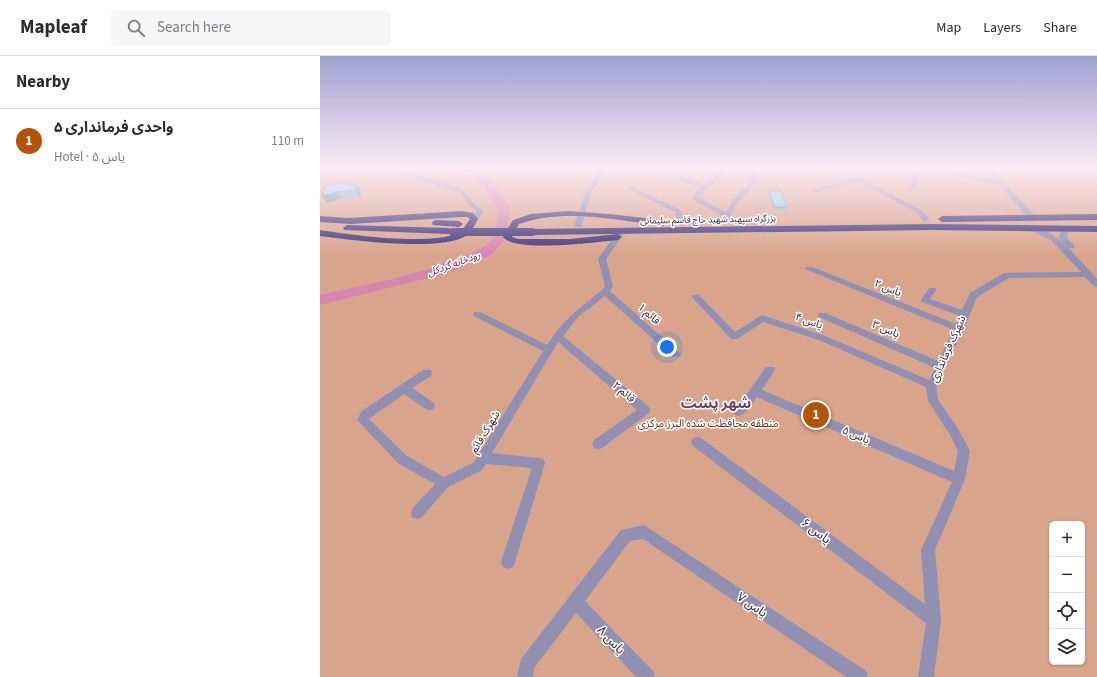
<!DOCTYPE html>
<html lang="en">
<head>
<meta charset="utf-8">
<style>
	:root { --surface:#fff; --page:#f7f7f7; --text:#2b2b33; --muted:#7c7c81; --line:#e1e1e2; --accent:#b45309 }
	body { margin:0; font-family:"Source Sans 3","Noto Sans Arabic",sans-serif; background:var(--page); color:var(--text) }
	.controls { position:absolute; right:12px; bottom:12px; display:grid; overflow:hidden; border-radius:6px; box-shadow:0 1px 3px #0004 }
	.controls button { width:36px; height:36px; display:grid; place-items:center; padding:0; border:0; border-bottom:1px solid var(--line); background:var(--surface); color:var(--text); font:20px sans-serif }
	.you { position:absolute; left:347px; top:291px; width:14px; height:14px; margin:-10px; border:3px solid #fff; border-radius:50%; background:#1a73e8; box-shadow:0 0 0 6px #1a73e833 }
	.badge { display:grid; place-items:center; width:26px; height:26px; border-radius:50%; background:var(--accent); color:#fff; font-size:13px; font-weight:700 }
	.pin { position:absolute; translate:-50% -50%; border:2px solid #fff; box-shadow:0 1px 4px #0006 }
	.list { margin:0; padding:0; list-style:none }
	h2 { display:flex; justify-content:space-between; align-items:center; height:52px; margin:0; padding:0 16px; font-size:17px }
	h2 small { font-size:13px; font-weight:400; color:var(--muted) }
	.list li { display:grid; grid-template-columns:26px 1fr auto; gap:12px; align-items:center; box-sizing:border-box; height:64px; padding:0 16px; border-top:1px solid var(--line) }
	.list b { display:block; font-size:15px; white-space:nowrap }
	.list p { margin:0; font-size:13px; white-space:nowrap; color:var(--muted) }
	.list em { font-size:13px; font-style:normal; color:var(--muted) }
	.icon { flex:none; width:22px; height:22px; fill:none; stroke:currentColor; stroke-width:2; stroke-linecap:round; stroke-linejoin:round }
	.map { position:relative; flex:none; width:777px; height:621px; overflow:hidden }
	header { display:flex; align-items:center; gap:24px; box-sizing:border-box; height:56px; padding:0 20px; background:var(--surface); border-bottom:1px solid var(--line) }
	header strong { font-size:19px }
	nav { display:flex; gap:22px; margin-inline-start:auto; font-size:14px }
	.search { width:280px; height:36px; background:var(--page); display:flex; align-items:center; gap:10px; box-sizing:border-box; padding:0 14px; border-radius:6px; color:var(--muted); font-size:15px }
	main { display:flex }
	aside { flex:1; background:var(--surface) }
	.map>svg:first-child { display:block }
</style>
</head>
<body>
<header>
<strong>Mapleaf</strong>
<div class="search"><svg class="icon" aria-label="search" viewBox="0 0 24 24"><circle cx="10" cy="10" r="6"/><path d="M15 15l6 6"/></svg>Search here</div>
<nav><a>Map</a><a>Layers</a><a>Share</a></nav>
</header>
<main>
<aside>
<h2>Nearby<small></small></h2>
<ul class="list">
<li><span class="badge">1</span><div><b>۵ واحدی فرمانداری</b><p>Hotel · یاس ۵</p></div><em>110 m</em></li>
</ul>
</aside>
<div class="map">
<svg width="777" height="621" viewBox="0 0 777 621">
	<rect width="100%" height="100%" fill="#f7d1e4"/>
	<path fill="#d8a48b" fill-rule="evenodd" d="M 0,113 L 777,113 L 777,621 L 0,621 ZM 732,468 L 762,468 L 762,606 L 732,606 Z"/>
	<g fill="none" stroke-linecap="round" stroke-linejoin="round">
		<path fill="#d686b2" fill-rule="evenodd" d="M 114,113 C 131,113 162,115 174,129 C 180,136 185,145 190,153 L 186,182 L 184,185 L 171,199 L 124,218 L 0,249 L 0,239 C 31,232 163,207 174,180 C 177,172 177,161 178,153 L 165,132 L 152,124 L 115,115 Z"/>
		<path fill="#9190b2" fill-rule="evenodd" d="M 62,113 L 72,113 L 111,123 L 144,134 L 155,149 L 164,155 L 157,165 L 151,165 L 150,163 L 157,155 L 151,151 L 140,136 Z
			M 372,113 L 382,113 L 398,118 L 404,113 L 411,113 L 380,139 L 379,142 L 406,156 L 412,145 L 433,124 L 429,113 L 435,113 L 439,124 L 417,147 L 408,165 L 404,167 L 400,165 L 403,160 L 372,143 L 375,137 L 381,132 L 356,123 L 359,121 L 385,129 L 395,121 Z
			M 597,113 L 603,113 L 594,133 L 589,134 L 588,133 Z
			M 606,113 L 619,113 L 676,124 L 666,113 L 672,113 L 717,162 L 716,164 L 710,164 L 680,129 Z
			M 281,114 L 286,115 L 272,135 L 262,169 L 261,171 L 255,171 L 254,169 L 266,135 Z
			M 539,121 L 602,155 L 610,163 L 606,165 L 603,165 L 598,157 L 538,125 L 494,137 L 491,135 Z
			M 309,131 L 313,131 L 360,154 L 366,167 L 362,169 L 359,169 L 355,156 L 309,133 Z
			M 710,170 C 730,167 764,209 777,223 L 777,231 L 774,230 L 765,221 L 689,222 L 657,241 L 644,273 L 616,329 L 618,344 L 637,371 L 650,395 L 645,423 L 615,494 L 621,564 L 614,621 L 598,621 L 606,567 L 373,390 L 371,386 L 373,382 L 377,381 L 381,382 L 605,548 L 601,494 L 632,426 L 437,341 C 431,348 425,363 415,359 L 414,356 L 446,311 L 454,311 L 455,314 L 442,334 L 634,415 L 638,395 L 629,377 L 608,345 L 606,331 L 499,284 L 443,266 L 417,283 L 411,283 L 372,241 L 373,239 L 379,239 L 415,276 L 442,259 L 505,280 L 609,324 L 615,312 L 499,261 L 498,259 L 499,257 L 505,257 L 618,305 L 634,274 L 485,213 L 486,211 L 492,211 L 636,268 L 640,260 L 602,246 L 601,244 L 609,232 L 615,232 L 616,234 L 610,243 L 642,254 L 650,237 L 684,217 L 761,216 L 731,184 L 710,174 Z
			M 742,170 L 745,170 L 749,172 L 747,182 L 755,190 L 754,192 L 748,192 L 739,182 Z
			M 299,173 L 305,173 L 306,175 L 286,203 L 293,230 L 290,235 L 361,298 L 359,301 L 353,301 L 285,240 L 259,260 L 243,280 L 329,351 L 330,354 L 329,357 L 282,392 L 278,393 L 274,392 L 272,388 L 274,384 L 317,354 L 238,286 L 172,397 L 219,402 L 223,403 L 225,407 L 195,506 L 193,511 L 188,513 L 183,511 L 181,506 L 212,412 L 166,408 L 162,414 L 128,431 L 102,461 L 97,463 L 92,461 L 91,457 L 92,453 L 115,428 L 79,408 L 37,364 L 42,355 L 103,314 L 111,314 L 112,317 L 111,320 L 92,332 L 114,347 L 115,350 L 114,353 L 110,354 L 106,353 L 84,338 L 49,363 L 87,400 L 124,421 L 154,406 L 223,295 L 154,260 L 153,258 L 154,256 L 160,256 L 227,289 C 242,265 260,251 282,234 L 285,230 L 278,203 Z
			M 324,469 L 546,615 L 548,621 L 526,621 L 323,483 L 310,485 L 265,545 L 333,615 L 335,621 L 316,621 L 256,557 L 214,612 L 213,621 L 197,621 L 201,603 L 301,474 Z"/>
		<path fill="#40377a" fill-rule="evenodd" d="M 142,155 L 153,157 L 158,163 C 155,169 151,177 146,180 C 120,196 31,184 0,180 L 0,174 C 31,179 110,190 138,177 C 143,175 146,168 150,163 L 147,161 L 142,161 L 31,168 L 0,166 L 0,160 L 28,162 Z
			M 248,155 L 289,158 L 343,164 L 347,167 L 343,170 C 296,164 245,152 199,168 L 192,181 L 198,183 L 250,183 L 298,178 L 302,181 L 298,184 C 277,186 195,197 183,181 L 193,164 L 211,158 Z
			M 777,158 L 777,164 L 622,166 L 618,163 L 622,160 Z
			M 116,164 L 139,165 L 143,168 L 139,171 L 113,169 L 112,167 L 113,165 Z
			M 612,168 L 777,170 L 777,176 L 612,174 L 212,179 L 208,176 L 212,173 Z
			M 27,169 L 129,172 L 133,175 L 129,178 L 24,174 L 23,172 Z"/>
		<path stroke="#40377a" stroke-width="8" d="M 133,176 L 212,176"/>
	</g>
	<path fill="#77b3cd" d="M 22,127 L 28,128 L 32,128 L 33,129 L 37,129 L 41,136 L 40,141 L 22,142 L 7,147 Z
		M 449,135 L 467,151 L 467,153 L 454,154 L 448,138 Z"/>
	<path fill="#6192a7" d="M 32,128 L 36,133 L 37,129 L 41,136 L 40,141 L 31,130 Z
		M 17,136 L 22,142 L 7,147 L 2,140 Z"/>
	<path fill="#8ad0ee" stroke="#6192a7" d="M 22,127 L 27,127 L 26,128 L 32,128 L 31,130 L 37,129 L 35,134 L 17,136 L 2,140 L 6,129 Z
		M 449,135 L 461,135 L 467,151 L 454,151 Z"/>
	<linearGradient id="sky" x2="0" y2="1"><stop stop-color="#a1a2d2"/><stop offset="0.56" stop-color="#fbeaf3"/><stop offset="1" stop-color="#fbeaf3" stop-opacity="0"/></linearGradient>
	<rect width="777" height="200" fill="url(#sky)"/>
	<g text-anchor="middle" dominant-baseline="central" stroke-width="3" stroke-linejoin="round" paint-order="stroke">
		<g font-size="9" fill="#3f2734" stroke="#fff">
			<text transform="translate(388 164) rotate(-1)">بزرگراه سپهبد شهید حاج قاسم سلیمانی</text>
		</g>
		<g font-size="10" font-style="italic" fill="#6e0f4d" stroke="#fff">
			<text transform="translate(134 208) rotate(-20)">رودخانه گردکل</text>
		</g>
		<g font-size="11" fill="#3f2734" stroke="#fff">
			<text transform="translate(568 232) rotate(22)">یاس ۲</text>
			<text transform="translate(329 258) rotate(41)">قائم ۱</text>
			<text transform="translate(489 265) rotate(19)">یاس ۴</text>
			<text transform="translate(566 273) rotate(23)">یاس ۳</text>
			<text transform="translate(628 293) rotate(-66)">شهرک فرمانداری</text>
			<text transform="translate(304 336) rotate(40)">قائم ۲</text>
			<text transform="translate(165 376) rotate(-59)">شهرک قائم</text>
			<text transform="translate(536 379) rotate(23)">یاس ۵</text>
		</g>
		<g font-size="11" fill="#6a351a" stroke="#fff">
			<text x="388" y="367">منطقه محافظت شده البرز مرکزی</text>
		</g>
		<g font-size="13" fill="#3f2734" stroke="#fff">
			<text transform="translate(496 475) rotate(37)">یاس ۶</text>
			<text transform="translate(432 549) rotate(34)">یاس ۷</text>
			<text transform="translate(291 584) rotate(46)">یاس ۸</text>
		</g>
		<g font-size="15" font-weight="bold" fill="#733f5c" stroke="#fff">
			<text x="396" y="347">شهر پشت</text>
		</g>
	</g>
</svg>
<div class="controls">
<button>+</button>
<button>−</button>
<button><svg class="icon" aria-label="locate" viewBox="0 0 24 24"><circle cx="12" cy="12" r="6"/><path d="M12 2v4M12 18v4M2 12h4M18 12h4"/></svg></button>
<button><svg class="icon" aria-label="layers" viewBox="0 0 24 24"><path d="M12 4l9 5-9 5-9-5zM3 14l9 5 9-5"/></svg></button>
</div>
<div class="you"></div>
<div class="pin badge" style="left:496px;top:359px">1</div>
</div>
</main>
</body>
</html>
